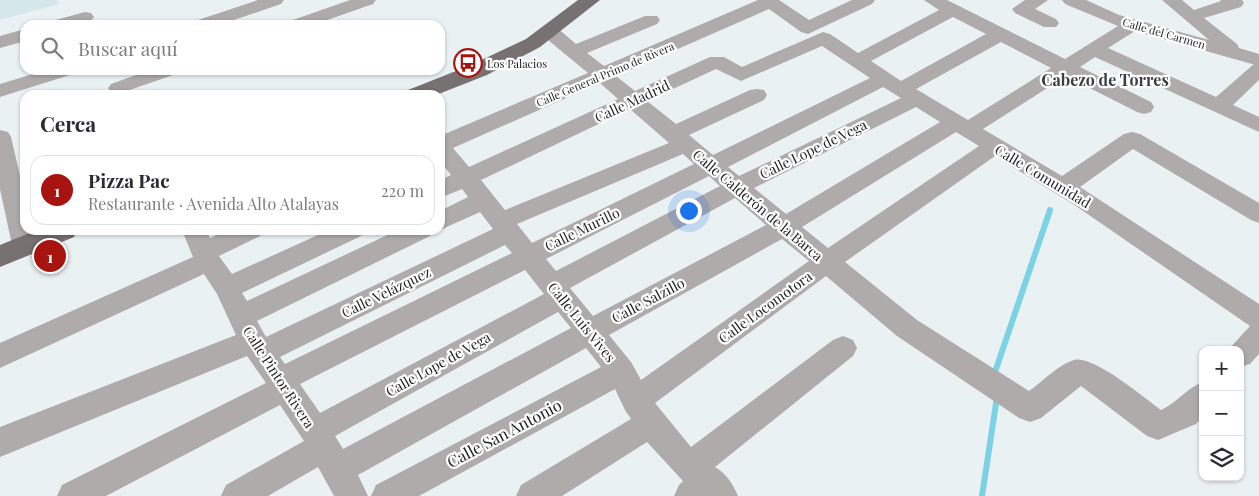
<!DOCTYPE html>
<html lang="es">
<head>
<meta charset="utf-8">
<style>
	:root { --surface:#fff; --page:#f2f2f3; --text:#2b2b33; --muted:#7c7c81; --line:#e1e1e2; --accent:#a7140f }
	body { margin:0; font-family:"Playfair Display",serif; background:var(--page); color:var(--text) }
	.controls { position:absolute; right:15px; bottom:15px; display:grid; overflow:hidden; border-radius:10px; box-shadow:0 1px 4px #0004 }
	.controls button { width:45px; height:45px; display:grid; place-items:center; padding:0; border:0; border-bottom:1px solid var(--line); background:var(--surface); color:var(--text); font:25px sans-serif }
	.you { position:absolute; left:688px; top:210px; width:18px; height:18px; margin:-12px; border:4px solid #fff; border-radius:50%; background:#1a73e8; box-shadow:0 0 0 8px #1a73e833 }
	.badge { display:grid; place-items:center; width:32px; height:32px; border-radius:50%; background:var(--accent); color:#fff; font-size:16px; font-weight:700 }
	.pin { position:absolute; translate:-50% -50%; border:2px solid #fff; box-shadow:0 1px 5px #0006 }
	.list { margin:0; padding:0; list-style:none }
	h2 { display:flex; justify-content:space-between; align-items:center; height:65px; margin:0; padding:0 20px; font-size:21px }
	h2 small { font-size:16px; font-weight:400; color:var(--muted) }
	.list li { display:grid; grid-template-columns:32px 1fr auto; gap:15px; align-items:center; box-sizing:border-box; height:70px; margin:0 10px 10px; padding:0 10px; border:1px solid var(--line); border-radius:15px }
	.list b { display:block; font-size:19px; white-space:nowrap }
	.list p { margin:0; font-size:16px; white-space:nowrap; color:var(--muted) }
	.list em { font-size:16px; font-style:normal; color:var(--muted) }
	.icon { flex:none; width:28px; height:28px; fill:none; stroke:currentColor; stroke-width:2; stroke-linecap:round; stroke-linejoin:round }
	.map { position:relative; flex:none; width:1259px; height:496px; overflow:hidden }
	.search { position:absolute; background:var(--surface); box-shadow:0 1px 4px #0004; left:20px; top:20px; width:425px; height:55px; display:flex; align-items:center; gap:12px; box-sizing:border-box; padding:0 18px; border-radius:15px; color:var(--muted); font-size:19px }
	.panel { position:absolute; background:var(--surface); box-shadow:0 1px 4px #0004; left:20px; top:90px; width:425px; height:145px; border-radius:15px }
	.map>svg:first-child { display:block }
</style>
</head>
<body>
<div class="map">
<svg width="1259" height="496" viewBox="0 0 1259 496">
	<rect width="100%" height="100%" fill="#eaf1f3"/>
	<path fill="#d6e7eb" d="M 0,0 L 57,0 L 59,4 L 0,20 Z"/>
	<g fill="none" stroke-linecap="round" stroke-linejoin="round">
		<path stroke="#7bd2e6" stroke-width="6" d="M 994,375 L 1050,210
			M 982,496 L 997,397"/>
		<path fill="#aeabaa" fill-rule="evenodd" d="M 258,0 L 284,0 L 281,4 L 219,25 L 192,25 L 195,21 Z
			M 350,0 L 376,0 L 373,4 L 313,25 L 287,25 L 290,21 Z
			M 758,0 L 779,0 L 809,20 L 852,0 L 875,0 L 872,4 L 808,34 L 801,32 L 769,9 L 616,76 L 635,91 L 710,57 L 724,57 L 742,67 L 823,32 L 830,34 L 858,53 L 939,10 L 924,0 L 947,0 L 1065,59 L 1118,26 L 1065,4 L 1062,0 L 1086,0 L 1119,15 L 1209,40 L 1162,0 L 1182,0 L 1194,10 L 1221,1 L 1220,0 L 1242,0 L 1244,3 L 1241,7 L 1204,18 L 1237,44 L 1239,48 L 1259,54 L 1259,80 L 1233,105 L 1259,117 L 1259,132 L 1095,57 L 1080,67 L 1151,102 L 1154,107 L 1151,112 L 1144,114 L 1137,112 L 1066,76 L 983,129 L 1062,176 L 1124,134 L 1132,132 L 1140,134 L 1259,203 L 1259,223 L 1251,220 L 1133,149 L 1080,187 L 1259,304 L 1259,354 L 1250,364 L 1240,367 L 1240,350 L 1228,350 L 1250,326 L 1073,204 L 995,156 L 845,262 L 917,320 L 1029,391 C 1043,381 1058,365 1074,360 C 1094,355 1144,398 1161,410 C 1177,403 1186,388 1203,382 L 1203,416 L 1196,424 L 1158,440 L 1147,436 L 1081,386 L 1041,418 L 1030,422 L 1019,418 L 897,336 L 826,276 L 655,403 L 691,447 L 833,340 L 843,336 L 853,340 L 857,348 L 853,356 L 715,467 C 726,473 733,484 738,496 L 674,496 L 679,485 L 683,481 L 647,442 L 562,496 L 516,496 L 521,485 L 631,419 L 625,410 L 615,389 L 419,496 L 371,496 L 376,485 L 601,367 L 586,348 L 358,475 L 368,496 L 334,496 L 318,467 L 268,496 L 221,496 L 226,485 L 304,441 L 280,405 L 106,496 L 57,496 L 62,485 L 266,383 L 247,356 L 0,457 L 0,427 L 236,335 L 217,294 L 204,274 L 0,368 L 0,343 L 193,257 L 182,230 L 206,230 L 210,238 L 228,230 L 263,230 L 260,236 L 219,256 L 232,274 L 329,230 L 364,230 L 361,236 L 242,293 L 247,301 L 398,230 L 433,230 L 430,236 L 257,321 L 266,337 L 493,229 L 480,212 L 440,230 L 440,211 L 468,197 L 462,189 L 440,198 L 440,180 L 451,175 L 440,161 L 440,136 L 588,73 L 542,35 L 540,31 L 542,27 L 556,27 L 576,44 L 645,16 L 657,16 L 660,20 L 657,24 L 587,53 L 604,66 ZM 953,17 L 986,34 L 901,81 L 871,61 ZM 1135,31 L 1252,64 L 1254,64 L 1216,97 L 1108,48 ZM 1001,42 L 1051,68 L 968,120 L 916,89 ZM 822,46 L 870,78 L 713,155 L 689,135 L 764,100 L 767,95 L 764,90 L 757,89 L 750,90 L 676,124 L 647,101 L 716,69 L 741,81 ZM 600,83 L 618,99 L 469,167 L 453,148 ZM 883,87 L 901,98 L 739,176 L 728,167 ZM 916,107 L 940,122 L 786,214 L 754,188 ZM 630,109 L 669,143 L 505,210 L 481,180 ZM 956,132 L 979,146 L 828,248 L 802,227 ZM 683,154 L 694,164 L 532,243 L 517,224 ZM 709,176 L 720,186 L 556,271 L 546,259 ZM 735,198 L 766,225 L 593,316 L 570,288 ZM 782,239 L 809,261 L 641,380 L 631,362 L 609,335 ZM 505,245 L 512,253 L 285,364 L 280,357 ZM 525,270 L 544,294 L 320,413 L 302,387 L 300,384 ZM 558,312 L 571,328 L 343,449 L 335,436 Z
			M 1025,0 L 1048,0 L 1035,9 L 1056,19 L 1059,23 L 1056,27 L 1044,27 L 1015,13 L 1012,9 Z
			M 85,12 L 91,13 L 94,17 C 86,29 62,25 49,25 L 52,21 Z
			M 25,29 L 25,41 L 0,48 L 0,36 Z
			M 46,70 L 76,70 L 73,74 L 0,97 L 0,84 Z
			M 150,70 L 179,70 L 176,74 L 118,94 L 111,92 L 108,88 L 111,84 Z
			M 0,130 L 8,132 L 11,137 L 25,197 L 25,230 L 33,230 L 36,245 L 33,252 L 24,255 L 15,252 L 12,245 L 0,189 Z"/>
		<path fill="#777171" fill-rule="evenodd" d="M 578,0 L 600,0 L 540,47 L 487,75 L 436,95 L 405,95 L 408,90 L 471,65 L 526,39 Z
			M 37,230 L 77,230 L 74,237 L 0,267 L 0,245 Z"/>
	</g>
	<defs>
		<symbol id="bus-ring" viewBox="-11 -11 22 22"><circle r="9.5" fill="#fff" stroke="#a7140f" stroke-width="1.5"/><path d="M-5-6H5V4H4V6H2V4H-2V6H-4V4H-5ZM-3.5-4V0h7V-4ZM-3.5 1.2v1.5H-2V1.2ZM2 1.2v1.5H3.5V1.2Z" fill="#a7140f"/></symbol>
	</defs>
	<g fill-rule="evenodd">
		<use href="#bus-ring" x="452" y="47" width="32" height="32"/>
	</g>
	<g text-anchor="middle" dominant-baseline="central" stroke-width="4.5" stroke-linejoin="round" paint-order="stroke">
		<g font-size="11" fill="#1b1d1e" stroke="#fff">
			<text transform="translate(1164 33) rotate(16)">Calle del Carmen</text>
			<text transform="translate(605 74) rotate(-23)">Calle General Primo de Rivera</text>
		</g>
		<g font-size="11" fill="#1b1d1e" stroke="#fff" text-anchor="start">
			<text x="487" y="63">Los Palacios</text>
		</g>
		<g font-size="14" fill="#1b1d1e" stroke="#fff">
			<text transform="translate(632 101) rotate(-25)">Calle Madrid</text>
			<text transform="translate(813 149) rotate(-26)">Calle Lope de Vega</text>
			<text transform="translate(1043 176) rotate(31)">Calle Comunidad</text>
			<text transform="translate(758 205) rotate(40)">Calle Calderón de la Barca</text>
			<text transform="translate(582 229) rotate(-26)">Calle Murillo</text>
			<text transform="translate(386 292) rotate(-26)">Calle Velázquez</text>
			<text transform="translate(648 300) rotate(-28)">Calle Salzillo</text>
			<text transform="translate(765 307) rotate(-36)">Calle Locomotora</text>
			<text transform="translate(582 322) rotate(51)">Calle Luis Vives</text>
			<text transform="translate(438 364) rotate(-29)">Calle Lope de Vega</text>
			<text transform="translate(279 377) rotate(57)">Calle Pintor Rivera</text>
		</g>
		<g font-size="16" font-weight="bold" fill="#3a4041" stroke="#fff">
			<text x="1105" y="79">Cabezo de Torres</text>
		</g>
		<g font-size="16" fill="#1b1d1e" stroke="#fff">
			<text transform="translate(504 433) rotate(-28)">Calle San Antonio</text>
		</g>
	</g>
</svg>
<div class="controls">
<button>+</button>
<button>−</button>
<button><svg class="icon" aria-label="layers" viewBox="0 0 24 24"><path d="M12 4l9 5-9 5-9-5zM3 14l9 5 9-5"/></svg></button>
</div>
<div class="you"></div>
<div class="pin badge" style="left:50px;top:256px">1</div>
<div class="search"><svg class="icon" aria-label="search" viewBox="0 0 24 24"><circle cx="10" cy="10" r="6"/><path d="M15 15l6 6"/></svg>Buscar aquí</div>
<section class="panel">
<h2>Cerca<small></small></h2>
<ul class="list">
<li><span class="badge">1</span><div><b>Pizza Pac</b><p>Restaurante · Avenida Alto Atalayas</p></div><em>220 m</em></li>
</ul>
</section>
</div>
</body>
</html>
